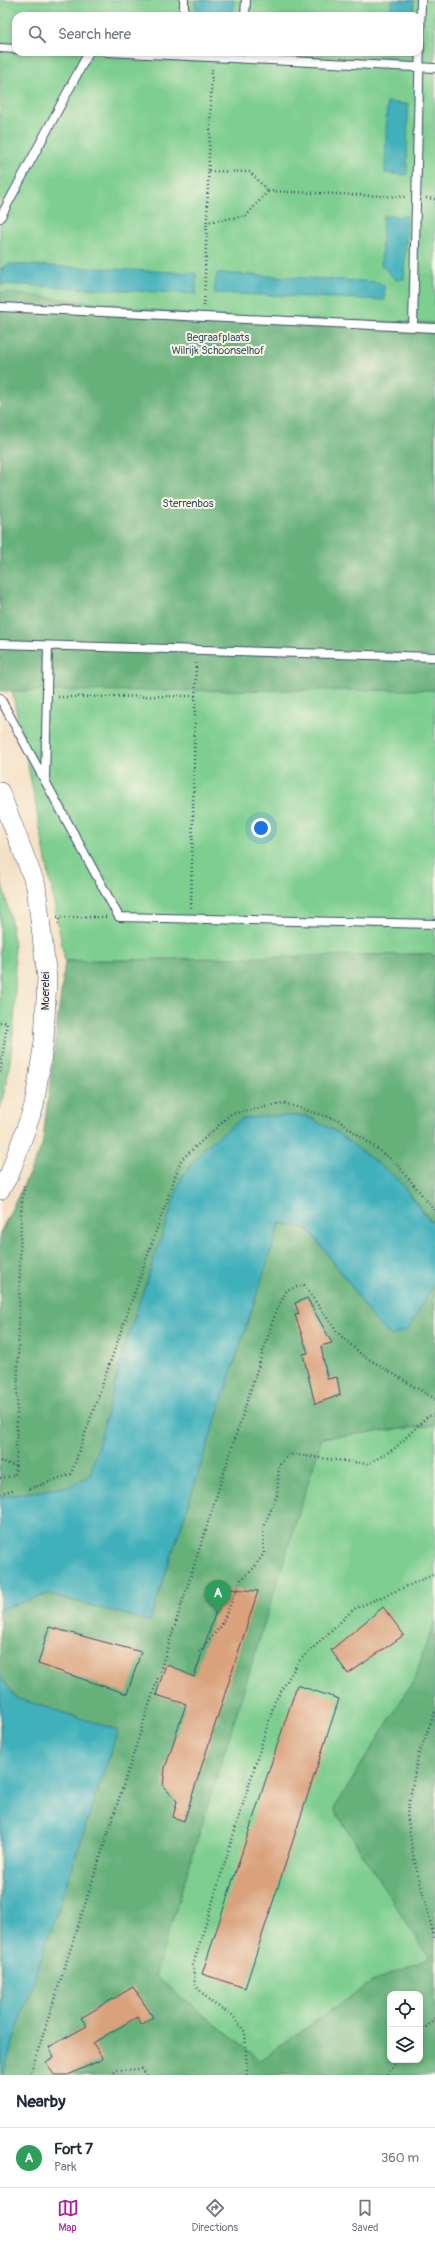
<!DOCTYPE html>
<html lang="en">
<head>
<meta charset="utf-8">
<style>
	:root { --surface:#fff; --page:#f6f6f7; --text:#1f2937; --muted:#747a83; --line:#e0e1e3; --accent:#b5179e }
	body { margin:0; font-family:Pangolin,sans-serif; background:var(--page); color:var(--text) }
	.controls { position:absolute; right:12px; bottom:12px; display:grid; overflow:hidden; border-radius:8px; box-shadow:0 2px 6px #0003 }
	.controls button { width:36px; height:36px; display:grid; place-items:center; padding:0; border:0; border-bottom:1px solid var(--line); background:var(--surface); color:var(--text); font:20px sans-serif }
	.you { position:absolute; left:261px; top:828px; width:14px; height:14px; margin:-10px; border:3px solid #fff; border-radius:50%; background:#1a73e8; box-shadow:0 0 0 6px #1a73e833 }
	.badge { display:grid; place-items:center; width:26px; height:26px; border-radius:50%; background:var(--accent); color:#fff; font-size:13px; font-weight:700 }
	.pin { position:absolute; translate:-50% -33px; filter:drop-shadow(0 1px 2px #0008) }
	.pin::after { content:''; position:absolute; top:21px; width:14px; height:12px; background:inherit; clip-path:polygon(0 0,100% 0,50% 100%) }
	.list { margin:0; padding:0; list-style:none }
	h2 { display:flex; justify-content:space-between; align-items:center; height:52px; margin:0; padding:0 16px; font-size:17px }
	h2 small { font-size:13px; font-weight:400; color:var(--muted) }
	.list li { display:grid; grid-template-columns:26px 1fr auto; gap:12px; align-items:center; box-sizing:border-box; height:60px; padding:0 16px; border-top:1px solid var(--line) }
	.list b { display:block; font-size:15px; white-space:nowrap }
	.list p { margin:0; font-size:13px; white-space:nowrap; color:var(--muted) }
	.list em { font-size:13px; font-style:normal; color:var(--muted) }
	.icon { flex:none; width:22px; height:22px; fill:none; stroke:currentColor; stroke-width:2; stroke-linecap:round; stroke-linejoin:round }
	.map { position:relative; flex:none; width:435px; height:2075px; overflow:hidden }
	.search { position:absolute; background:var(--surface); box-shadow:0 2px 6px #0003; left:12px; right:12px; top:12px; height:44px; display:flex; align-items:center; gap:10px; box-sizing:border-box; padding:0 14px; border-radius:12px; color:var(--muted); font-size:15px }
	.sheet { height:112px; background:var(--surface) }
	nav { display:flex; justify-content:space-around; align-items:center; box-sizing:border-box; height:56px; border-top:1px solid var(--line); background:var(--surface); font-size:11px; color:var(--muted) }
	nav a { display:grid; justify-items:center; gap:2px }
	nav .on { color:var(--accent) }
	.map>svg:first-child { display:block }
</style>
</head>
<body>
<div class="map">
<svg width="435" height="2075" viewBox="0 0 435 2075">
	<rect width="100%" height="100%" fill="#fcf5e5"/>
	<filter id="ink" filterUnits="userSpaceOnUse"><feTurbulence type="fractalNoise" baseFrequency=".025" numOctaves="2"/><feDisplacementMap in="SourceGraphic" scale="8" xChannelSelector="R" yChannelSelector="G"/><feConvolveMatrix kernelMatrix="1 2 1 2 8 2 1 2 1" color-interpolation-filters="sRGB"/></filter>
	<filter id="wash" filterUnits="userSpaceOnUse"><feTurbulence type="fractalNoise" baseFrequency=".012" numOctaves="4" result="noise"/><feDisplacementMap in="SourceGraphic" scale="16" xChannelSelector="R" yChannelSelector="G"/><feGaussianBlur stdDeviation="0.9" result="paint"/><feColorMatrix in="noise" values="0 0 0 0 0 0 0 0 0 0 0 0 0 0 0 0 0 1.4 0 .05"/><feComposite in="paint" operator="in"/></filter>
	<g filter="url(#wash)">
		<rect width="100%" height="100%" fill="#f4e1c5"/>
		<path fill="#7dce8f" stroke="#4c7e76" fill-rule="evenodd" d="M 0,0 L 435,0 L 435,956 L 425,954 L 362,955 L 435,976 L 435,2075 L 0,2075 L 0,1233 L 42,1147 L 106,960 L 65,961 L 32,786 L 0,634 ZM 16,16 L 419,16 L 419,52 L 16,52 ZM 390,1994 L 420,1994 L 420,2060 L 390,2060 Z
			M 0,873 C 4,894 11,915 13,936 C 18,995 15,1052 0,1109 Z"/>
		<path fill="#66b17a" stroke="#40706c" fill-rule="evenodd" d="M 0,292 L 204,316 L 435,323 L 435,690 L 0,691 Z
			M 425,954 L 435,956 L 435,1220 L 431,1221 L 397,1178 L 335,1131 L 306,1116 L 270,1116 L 241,1119 L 181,1179 L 127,1339 L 90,1475 L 71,1486 L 0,1497 L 0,1235 L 42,1146 L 65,961 Z
			M 280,1223 L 308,1229 L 350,1284 L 373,1319 L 408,1330 L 435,1282 L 435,1425 L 322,1438 L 155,1976 L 260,2060 L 372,1982 L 429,1958 L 334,1809 L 414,1680 L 435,1619 L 435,2075 L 2,2075 L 118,1730 L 16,1698 L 0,1676 L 0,1609 L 48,1594 L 150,1621 ZM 390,1994 L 420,1994 L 420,2060 L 390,2060 Z"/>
		<path fill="#41b0bb" stroke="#2e708c" d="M 195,0 L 234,0 L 233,16 L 196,16 Z
			M 391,0 L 414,0 L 413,16 L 391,16 Z
			M 387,102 L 408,104 L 407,175 L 385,173 Z
			M 383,216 L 407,216 L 404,279 L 396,280 L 381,265 Z
			M 8,264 L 196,273 L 196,294 L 0,284 L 1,269 Z
			M 217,273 L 378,282 L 384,286 L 385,300 L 214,293 Z
			M 270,1116 L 306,1116 L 335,1131 L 397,1178 L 430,1221 L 435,1220 L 435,1282 L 408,1330 L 391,1336 L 373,1319 L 350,1284 L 309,1229 L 280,1223 L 150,1621 L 48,1594 L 0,1609 L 0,1497 L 71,1486 L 90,1475 L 127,1339 L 181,1179 L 205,1147 L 241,1119 Z
			M 0,1676 L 16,1698 L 118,1730 L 2,2075 Z"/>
		<g id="blocks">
			<path fill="#d9a17b" d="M 307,1298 L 332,1343 L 321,1346 L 327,1379 L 337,1377 L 340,1395 L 315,1404 L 303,1354 L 308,1353 L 295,1315 L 299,1314 L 295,1303 Z
				M 231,1589 L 258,1591 L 184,1821 L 173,1817 L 177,1801 L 163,1786 L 165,1768 L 186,1704 L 156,1695 L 166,1664 L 194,1677 L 221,1596 Z
				M 383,1607 L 404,1635 L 348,1674 L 331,1650 Z
				M 49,1627 L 141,1652 L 127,1694 L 38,1664 Z
				M 297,1685 L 339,1699 L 245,1988 L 202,1974 Z
				M 133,1987 L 153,2017 L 141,2025 L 137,2017 L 93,2043 L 103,2059 L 68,2075 L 54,2075 L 46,2062 L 54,2057 L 49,2047 L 87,2026 L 81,2018 Z"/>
		</g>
	</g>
	<g filter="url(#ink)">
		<use href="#blocks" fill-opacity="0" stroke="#3c4a6d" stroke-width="1"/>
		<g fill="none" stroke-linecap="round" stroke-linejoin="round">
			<defs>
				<path id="service" d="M 421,0 L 413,327 L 435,328
					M 184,16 L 184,0
					M 245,16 L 246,0
					M 0,48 L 16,49
					M 107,52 L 435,68
					M 0,218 L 89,52
					M 0,307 L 413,327
					M 0,644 L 435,657
					M 0,698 L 119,917 L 435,924
					M 45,781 L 48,646"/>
				<path id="tertiary" d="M 0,792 L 36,886 L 47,978 L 44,1041 L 34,1106 L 10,1173 L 0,1190"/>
			</defs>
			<use href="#service" stroke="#3c4a6d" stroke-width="10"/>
			<use href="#tertiary" stroke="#3c4a6d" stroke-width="20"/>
			<path stroke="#3c4a6d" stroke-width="2.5" stroke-dasharray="1 3" stroke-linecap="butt" d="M 268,191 L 405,197
				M 426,198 L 435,199
				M 206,222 L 246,216 L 268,191 L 250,172 L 208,171
				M 204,306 L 212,67
				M 58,697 L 195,696
				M 191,908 L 196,661
				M 57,917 L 108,917
				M 59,924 L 59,917
				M 0,1022 L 7,1023 L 0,1073
				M 0,1461 L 16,1466
				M 0,1478 L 15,1475 L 16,1466 L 21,1212 L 24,1183
				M 29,1489 L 71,1474 L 181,1160 L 231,1114 L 284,1103 L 338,1120 L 396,1163 L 435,1211
				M 0,1493 L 13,1490
				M 199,1652 L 221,1626 L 241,1580 L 254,1568 L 264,1553 L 263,1529 L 277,1495 L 279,1465 L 289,1454 L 368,1464 L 394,1449 L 428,1416 L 435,1415
				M 435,1712 L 418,1756 L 407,1814 L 413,1855 L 435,1940
				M 420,2033 L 435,2018
				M 30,2075 L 276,1311 L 287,1290 L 304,1285 L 337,1332 L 362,1355 L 435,1399
				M 111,2075 L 117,2070 L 142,2069 L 147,2075
				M 247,2075 L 245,2032 L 232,2015 L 211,2002 L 195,1985 L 193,1965 L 275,1701 L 299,1661 L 354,1609 L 435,1574
				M 387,2075 L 398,2060"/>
			<use href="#service" stroke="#fff" stroke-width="8"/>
			<use href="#tertiary" stroke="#fff" stroke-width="19"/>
		</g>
	</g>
	<g text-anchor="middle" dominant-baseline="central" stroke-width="4" stroke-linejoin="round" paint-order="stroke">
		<g font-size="11" fill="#34576a" stroke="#fcf5e5">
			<text x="218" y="337">Begraafplaats<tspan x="218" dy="13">Wilrijk Schoonselhof</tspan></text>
			<text x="188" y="503">Sterrenbos</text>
		</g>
		<g font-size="11" fill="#1b2f5e" stroke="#fcf5e5">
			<text transform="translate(45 991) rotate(-90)">Moerelei</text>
		</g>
	</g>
</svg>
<div class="controls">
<button><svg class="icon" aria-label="locate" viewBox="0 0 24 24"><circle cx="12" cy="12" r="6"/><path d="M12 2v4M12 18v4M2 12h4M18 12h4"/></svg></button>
<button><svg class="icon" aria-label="layers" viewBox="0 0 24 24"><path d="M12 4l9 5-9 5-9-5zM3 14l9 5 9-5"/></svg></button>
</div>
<div class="you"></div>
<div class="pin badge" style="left:218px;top:1613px;background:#2e9e5b">A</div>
<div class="search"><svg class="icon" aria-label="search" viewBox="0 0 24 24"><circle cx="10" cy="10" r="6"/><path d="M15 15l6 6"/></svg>Search here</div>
</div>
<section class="sheet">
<h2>Nearby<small></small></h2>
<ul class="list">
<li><span class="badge" style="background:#2e9e5b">A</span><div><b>Fort 7</b><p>Park</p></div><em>360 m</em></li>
</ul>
</section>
<nav>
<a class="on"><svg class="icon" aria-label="map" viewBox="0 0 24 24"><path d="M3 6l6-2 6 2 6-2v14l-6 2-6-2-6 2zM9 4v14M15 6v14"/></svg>Map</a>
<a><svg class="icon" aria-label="directions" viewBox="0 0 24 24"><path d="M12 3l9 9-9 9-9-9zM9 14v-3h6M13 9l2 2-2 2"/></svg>Directions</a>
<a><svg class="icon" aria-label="saved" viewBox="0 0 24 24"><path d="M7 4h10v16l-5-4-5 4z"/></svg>Saved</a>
</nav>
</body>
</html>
